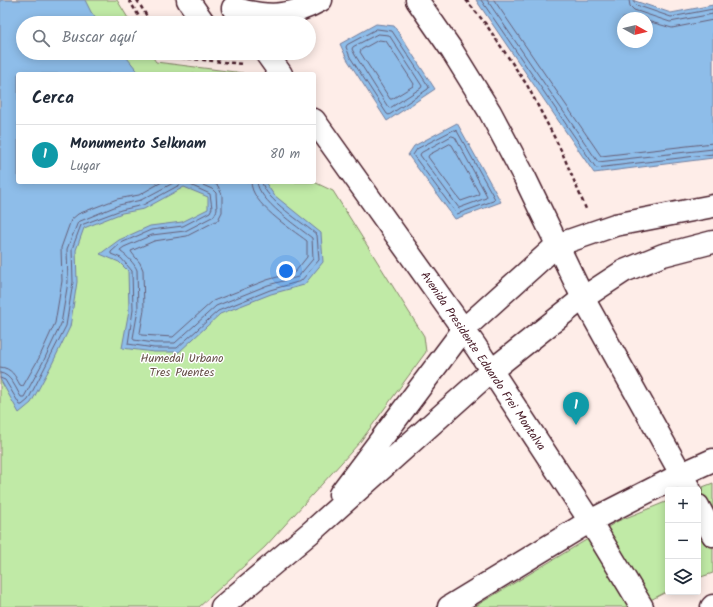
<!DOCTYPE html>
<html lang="es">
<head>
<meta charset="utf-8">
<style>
	:root { --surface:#fff; --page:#f6f6f7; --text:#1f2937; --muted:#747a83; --line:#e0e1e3; --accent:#1f6fb2 }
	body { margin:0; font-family:Kalam,sans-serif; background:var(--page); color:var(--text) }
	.controls { position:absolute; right:12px; bottom:12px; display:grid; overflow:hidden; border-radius:4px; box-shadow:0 2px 10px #0003 }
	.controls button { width:36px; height:36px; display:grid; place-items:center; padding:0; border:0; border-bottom:1px solid var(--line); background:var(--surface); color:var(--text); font:20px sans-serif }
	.compass { position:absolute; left:617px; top:12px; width:36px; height:36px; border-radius:50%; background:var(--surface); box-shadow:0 2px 10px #0003; rotate:98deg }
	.you { position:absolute; left:286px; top:271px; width:14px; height:14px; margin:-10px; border:3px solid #fff; border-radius:50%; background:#1a73e8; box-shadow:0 0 0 6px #1a73e833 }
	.badge { display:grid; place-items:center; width:26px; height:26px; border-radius:50%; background:var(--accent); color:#fff; font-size:13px; font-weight:700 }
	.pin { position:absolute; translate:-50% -33px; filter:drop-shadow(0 1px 2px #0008) }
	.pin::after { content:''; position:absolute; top:21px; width:14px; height:12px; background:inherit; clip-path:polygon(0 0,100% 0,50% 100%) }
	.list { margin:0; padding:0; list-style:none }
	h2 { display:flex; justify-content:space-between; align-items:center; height:52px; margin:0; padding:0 16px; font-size:17px }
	h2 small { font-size:13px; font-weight:400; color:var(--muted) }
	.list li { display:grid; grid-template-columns:26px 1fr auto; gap:12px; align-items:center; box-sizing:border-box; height:60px; padding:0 16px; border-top:1px solid var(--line) }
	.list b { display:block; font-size:15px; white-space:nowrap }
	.list p { margin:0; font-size:13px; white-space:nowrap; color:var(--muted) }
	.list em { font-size:13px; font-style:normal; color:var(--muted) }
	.icon { flex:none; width:22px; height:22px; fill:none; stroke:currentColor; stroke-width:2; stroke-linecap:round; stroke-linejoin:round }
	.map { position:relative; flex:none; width:713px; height:607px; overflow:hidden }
	.search { position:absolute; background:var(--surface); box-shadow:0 2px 10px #0003; left:16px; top:16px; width:300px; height:44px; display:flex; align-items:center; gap:10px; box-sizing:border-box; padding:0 14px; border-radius:22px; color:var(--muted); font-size:15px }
	.panel { position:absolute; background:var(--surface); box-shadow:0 2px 10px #0003; left:16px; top:72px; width:300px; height:112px; border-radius:4px }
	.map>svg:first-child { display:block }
</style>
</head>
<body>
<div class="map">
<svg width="713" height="607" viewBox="0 0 713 607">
	<rect width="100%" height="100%" fill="#feede8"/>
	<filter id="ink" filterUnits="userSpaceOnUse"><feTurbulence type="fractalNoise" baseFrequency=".025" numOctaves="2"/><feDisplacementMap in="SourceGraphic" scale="8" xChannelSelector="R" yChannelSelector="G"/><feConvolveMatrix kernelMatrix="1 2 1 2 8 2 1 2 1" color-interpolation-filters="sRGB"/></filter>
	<g filter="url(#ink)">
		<path fill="#c0eaa6" stroke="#858468" d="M 0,0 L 117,0 L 131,23 L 23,23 L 23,53 L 150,53 L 156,62 L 243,73 L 244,74 L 18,74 L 18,182 L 314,182 L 333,191 L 424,336 L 426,352 L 360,442 L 351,452 L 265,547 L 199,607 L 0,607 Z
			M 713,483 L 713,573 L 698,578 L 698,490 L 695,490 Z
			M 668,501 L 668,591 L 637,607 L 474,607 L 618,521 Z"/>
		<path fill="#8ebde9" stroke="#737e9d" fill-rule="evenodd" d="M 0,0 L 85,0 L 91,12 L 99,23 L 23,23 L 23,53 L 123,53 L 140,74 L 18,74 L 18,182 L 265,182 L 274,195 L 321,233 L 323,262 L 304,285 L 271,294 L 220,314 L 179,352 L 154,352 L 122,348 L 129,310 L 128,271 L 119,262 L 100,254 L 119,240 L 150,226 L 182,222 L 208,209 L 208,197 L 184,187 L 144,209 L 122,213 L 84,228 L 76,250 L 77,282 L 70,327 L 52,364 L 31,403 L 19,413 L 0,379 Z
			M 476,0 L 632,0 L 671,13 L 713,5 L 713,158 L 594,173 ZM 623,18 L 647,18 L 647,42 L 623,42 Z
			M 376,24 L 394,26 L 435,89 L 387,121 L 347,59 L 340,44 Z
			M 457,123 L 501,202 L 455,219 L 408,155 L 414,146 Z"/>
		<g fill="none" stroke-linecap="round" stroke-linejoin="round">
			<path stroke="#655e77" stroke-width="1" d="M 481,0 L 596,168 L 713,154
				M 487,0 L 598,162 L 713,149
				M 494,0 L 601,156 L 713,143
				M 629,0 L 630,6 L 634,10 L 670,22 L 713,14
				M 634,0 L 634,3 L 636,5 L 671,17 L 713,9
				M 647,21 L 672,28 L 713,20
				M 377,29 L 392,31 L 429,87 L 428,89 L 389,115 L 387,114 L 350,57 L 346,47 L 347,45 Z
				M 378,34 L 389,35 L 422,86 L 421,88 L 390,108 L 388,107 L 355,55 L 352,49 L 353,47 Z
				M 379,40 L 386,41 L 414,84 L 413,86 L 392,99 L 390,99 L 360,52 L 361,50 Z
				M 454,130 L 457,131 L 495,199 L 493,201 L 457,214 L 413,155 L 417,149 Z
				M 452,136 L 455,137 L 487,196 L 486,198 L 459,208 L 420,155 L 421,153 Z
				M 450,144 L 452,145 L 479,193 L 478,195 L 461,201 L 460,200 L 428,157 L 429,155 Z
				M 196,182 L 212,189 L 216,193 L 217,210 L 214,216 L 185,231 L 152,235 L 124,247 L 120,250 L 121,252 C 127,256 134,263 137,270 L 138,310 L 133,338 L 134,340 L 154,343 L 175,343 L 216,306 L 268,285 L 298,277 L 313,259 L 312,238 C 298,227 258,200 257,182
				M 212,182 L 218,186 L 222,195 L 222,212 L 218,220 L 187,236 L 154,241 L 131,251 L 132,253 L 140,263 L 143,270 L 144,310 L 140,333 L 141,335 L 173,337 L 213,301 L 267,280 L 295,272 L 307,257 L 307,241 C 290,228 251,204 251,182
				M 0,367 C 12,368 15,376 20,385 L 23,386 L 39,358 L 55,323 L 62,281 L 61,248 L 71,220 L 78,214 L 117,199 L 139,195 L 162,182
				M 0,373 C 11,374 16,389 21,397 L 24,397 L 44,360 L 61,324 L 68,282 L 67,249 L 78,222 L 119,205 L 141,200 L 175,182
				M 0,378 L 5,380 L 20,405 L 22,405 L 28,400 L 66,326 L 73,282 L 72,249 L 81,225 L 121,210 L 143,205 L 183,183 L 186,183 L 210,194 L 212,208 L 210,212 L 183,226 L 151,230 L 121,243 L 111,252 L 111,254 L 121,258 L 132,271 L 133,310 L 128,344 L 154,348 L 177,348 L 218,311 L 270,290 L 301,281 L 319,260 L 317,235 C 305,224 264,199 262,182"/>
			<defs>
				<path id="minor" d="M 188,0 L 204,23
					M 340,494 L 464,329 L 557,245 L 615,225 L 713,206
					M 222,607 L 311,532 L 491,371 L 583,298 L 624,271 L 663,255 L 713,242"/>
				<path id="major" d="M 417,0 L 451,49 L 490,112 L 525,178 L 583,298 L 690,490
					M 233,8 C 267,18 289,18 321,0
					M 266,53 L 281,74
					M 314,120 L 476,347 L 590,521 L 642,607
					M 698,506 L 713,535"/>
				<path id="highway" d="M 449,607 L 590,521 L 682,474 L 713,460
					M 712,607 L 713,606"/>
			</defs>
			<use href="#minor" stroke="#4a1f2b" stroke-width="25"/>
			<use href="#major" stroke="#4a1f2b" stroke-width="25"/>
			<use href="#highway" stroke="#4a1f2b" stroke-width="25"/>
			<path stroke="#4a1f2b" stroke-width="2.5" stroke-dasharray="4 3" stroke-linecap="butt" d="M 129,0 L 143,23
				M 137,0 L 151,23
				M 466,0 L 485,23 L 527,85 L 561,150 L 586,209
				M 162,53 L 164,56 L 243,64
				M 199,53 L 241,56"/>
			<use href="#minor" stroke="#fff" stroke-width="22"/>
			<use href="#major" stroke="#fff" stroke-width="22"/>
			<use href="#highway" stroke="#fff" stroke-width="22"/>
		</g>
	</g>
	<g text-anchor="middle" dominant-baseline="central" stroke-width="3" stroke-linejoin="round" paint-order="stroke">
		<g font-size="12" fill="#68524a" stroke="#fff">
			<text x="182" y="358">Humedal Urbano<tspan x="182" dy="14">Tres Puentes</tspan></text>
		</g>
		<g font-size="12" fill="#4a1f2b" stroke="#fff">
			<text transform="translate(483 361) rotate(56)">Avenida Presidente Eduardo Frei Montalva</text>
		</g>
	</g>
</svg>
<div class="controls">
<button>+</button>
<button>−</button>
<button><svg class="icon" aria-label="layers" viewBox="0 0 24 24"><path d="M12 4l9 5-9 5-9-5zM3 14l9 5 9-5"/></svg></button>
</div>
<svg class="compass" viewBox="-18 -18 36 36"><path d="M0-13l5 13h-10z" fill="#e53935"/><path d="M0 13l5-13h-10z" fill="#747a83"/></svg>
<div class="you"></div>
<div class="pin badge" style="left:576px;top:425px;background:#0f9aa8">1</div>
<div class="search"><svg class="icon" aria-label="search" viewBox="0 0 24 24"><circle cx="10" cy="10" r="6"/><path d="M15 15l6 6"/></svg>Buscar aquí</div>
<section class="panel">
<h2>Cerca<small></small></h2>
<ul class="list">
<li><span class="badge" style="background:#0f9aa8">1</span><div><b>Monumento Selknam</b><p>Lugar</p></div><em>80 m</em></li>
</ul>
</section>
</div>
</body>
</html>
